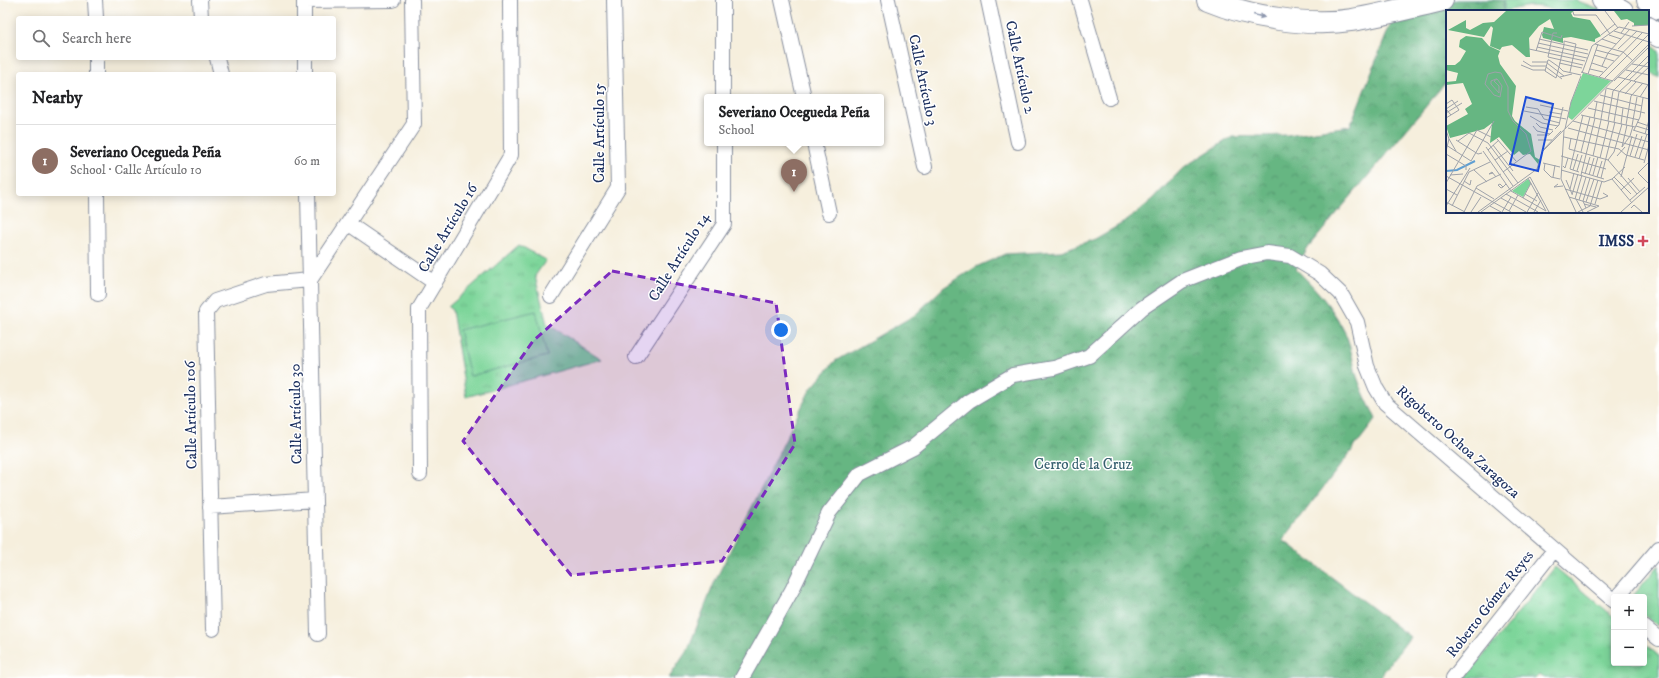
<!DOCTYPE html>
<html lang="en">
<head>
<meta charset="utf-8">
<style>
	:root { --surface:#fff; --page:#f2f2f2; --text:#202124; --muted:#757577; --line:#e0e0e0; --accent:#2563eb }
	body { margin:0; font-family:"IM FELL DW Pica",serif; background:var(--page); color:var(--text) }
	.controls { position:absolute; right:12px; bottom:12px; display:grid; overflow:hidden; border-radius:4px; box-shadow:0 2px 10px #0003 }
	.controls button { width:36px; height:36px; display:grid; place-items:center; padding:0; border:0; border-bottom:1px solid var(--line); background:var(--surface); color:var(--text); font:20px sans-serif }
	.you { position:absolute; left:781px; top:330px; width:14px; height:14px; margin:-10px; border:3px solid #fff; border-radius:50%; background:#1a73e8; box-shadow:0 0 0 6px #1a73e833 }
	.badge { display:grid; place-items:center; width:26px; height:26px; border-radius:50%; background:var(--accent); color:#fff; font-size:13px; font-weight:700 }
	.pin { position:absolute; translate:-50% -33px; filter:drop-shadow(0 1px 2px #0008) }
	.pin::after { content:''; position:absolute; top:21px; width:14px; height:12px; background:inherit; clip-path:polygon(0 0,100% 0,50% 100%) }
	.popup { position:absolute; left:704px; top:94px; width:180px; height:52px; box-sizing:border-box; display:grid; place-content:center; border-radius:4px; background:var(--surface); filter:drop-shadow(0 1px 3px #0005); font-size:13px; white-space:nowrap; color:var(--muted) }
	.popup b { font-size:15px; color:var(--text) }
	.popup::after { content:''; position:absolute; left:50%; top:100%; margin-left:-8px; border:8px solid transparent; border-top-color:var(--surface) }
	.list { margin:0; padding:0; list-style:none }
	h2 { display:flex; justify-content:space-between; align-items:center; height:52px; margin:0; padding:0 16px; font-size:17px }
	h2 small { font-size:13px; font-weight:400; color:var(--muted) }
	.list li { display:grid; grid-template-columns:26px 1fr auto; gap:12px; align-items:center; box-sizing:border-box; height:72px; padding:0 16px; border-top:1px solid var(--line) }
	.list b { display:block; font-size:15px; white-space:nowrap }
	.list p { margin:0; font-size:13px; white-space:nowrap; color:var(--muted) }
	.list em { font-size:13px; font-style:normal; color:var(--muted) }
	.icon { flex:none; width:22px; height:22px; fill:none; stroke:currentColor; stroke-width:2; stroke-linecap:round; stroke-linejoin:round }
	.map { position:relative; flex:none; width:1659px; height:678px; overflow:hidden }
	.search { position:absolute; background:var(--surface); box-shadow:0 2px 10px #0003; left:16px; top:16px; width:320px; height:44px; display:flex; align-items:center; gap:10px; box-sizing:border-box; padding:0 14px; border-radius:4px; color:var(--muted); font-size:15px }
	.panel { position:absolute; background:var(--surface); box-shadow:0 2px 10px #0003; left:16px; top:72px; width:320px; height:124px; border-radius:4px }
	.map>svg:first-child { display:block }
</style>
</head>
<body>
<div class="map">
<svg width="1659" height="678" viewBox="0 0 1659 678">
	<defs>
		<pattern id="grass-tufts" width="24" height="20" patternUnits="userSpaceOnUse"><rect width="24" height="20" fill="#7dd59a"/><path d="M3 7l-1-3M5 7V3M7 7l1-3M15 17l-1-3M17 17v-4M19 17l1-3" fill="none" stroke="#6bb787"/></pattern>
		<pattern id="forest-crowns" width="20" height="18" patternUnits="userSpaceOnUse"><rect width="20" height="18" fill="#66b682"/><path d="M2 6a3 3 0 1 1 6 0M12 15a3 3 0 1 1 6 0" fill="none" stroke="#53946e"/></pattern>
	</defs>
	<rect width="100%" height="100%" fill="#fff"/>
	<filter id="ink" filterUnits="userSpaceOnUse"><feTurbulence type="fractalNoise" baseFrequency=".025" numOctaves="2"/><feDisplacementMap in="SourceGraphic" scale="8" xChannelSelector="R" yChannelSelector="G"/><feConvolveMatrix kernelMatrix="1 2 1 2 8 2 1 2 1" color-interpolation-filters="sRGB"/></filter>
	<filter id="wash" filterUnits="userSpaceOnUse"><feTurbulence type="fractalNoise" baseFrequency=".012" numOctaves="4" result="noise"/><feDisplacementMap in="SourceGraphic" scale="16" xChannelSelector="R" yChannelSelector="G"/><feGaussianBlur stdDeviation="0.9" result="paint"/><feColorMatrix in="noise" values="0 0 0 0 0 0 0 0 0 0 0 0 0 0 0 0 0 1.4 0 .05"/><feComposite in="paint" operator="in"/></filter>
	<g filter="url(#wash)">
		<rect width="100%" height="100%" fill="#f6efdd"/>
		<path fill="url(#grass-tufts)" stroke="#4c827c" d="M 1504,0 L 1575,0 L 1604,11 L 1556,11 L 1543,7 L 1530,6 L 1504,11 Z
			M 1648,42 L 1659,51 L 1659,78 L 1648,71 Z
			M 519,245 L 546,260 L 535,276 L 547,324 L 602,359 L 466,397 L 452,310 L 448,307 Z
			M 1659,565 L 1659,627 L 1644,615 L 1644,597 L 1632,597 Z
			M 1555,567 L 1614,617 L 1614,663 L 1644,663 L 1644,643 L 1659,656 L 1659,678 L 1544,678 L 1539,674 L 1535,678 L 1465,678 Z"/>
		<path fill="url(#forest-crowns)" stroke="#407270" d="M 1458,0 L 1504,0 L 1504,11 L 1447,11 L 1447,81 L 1308,248 L 1296,269 C 1313,286 1331,305 1342,327 C 1351,342 1352,360 1357,377 C 1362,391 1369,405 1376,419 L 1283,540 L 1410,637 L 1379,678 L 669,678 L 688,649 L 715,581 L 810,390 L 835,361 L 915,315 L 943,288 L 976,267 L 1005,254 L 1061,251 L 1095,239 L 1128,220 L 1152,200 L 1184,167 L 1232,137 L 1287,135 L 1350,126 L 1397,8 Z"/>
		<path fill="#7dd59a" stroke="#4c827c" d="M 536,311 L 547,356 L 470,376 L 459,330 Z"/>
	</g>
	<g filter="url(#ink)">
		<g fill="none" stroke-linecap="round" stroke-linejoin="round">
			<defs>
				<path id="minor" d="M 95,0 L 96,18
					M 200,0 L 201,18
					M 304,0 L 304,18
					M 723,0 L 723,97
					M 782,0 L 804,97
					M 888,0 L 925,167
					M 988,0 L 1018,142
					M 1080,0 L 1109,98
					M 304,1 L 393,0
					M 96,58 L 96,74
					M 217,58 L 221,74
					M 305,58 L 305,74
					M 814,143 L 829,213
					M 97,194 L 98,294
					M 308,194 L 318,634
					M 349,224 L 435,283
					M 551,296 L 618,188 L 614,0
					M 636,357 L 724,224 L 724,143
					M 420,474 L 419,309 L 511,155 L 510,0
					M 210,507 L 315,500
					M 1617,597 L 1659,548
					M 1644,627 L 1659,639
					M 213,629 L 206,312 L 215,301 L 266,284 L 310,280 L 414,124 L 412,0
					M 742,678 L 792,590 L 829,513 L 860,474 L 913,447 L 969,401 L 1013,375 L 1054,368 L 1089,356 L 1142,308 L 1182,281 L 1241,258 L 1267,253 L 1290,256 L 1320,274 L 1341,294 L 1357,322 L 1367,366 L 1376,388 L 1385,403 L 1614,601
					M 1453,678 L 1554,550"/>
				<path id="primary" d="M 1208,0 C 1249,17 1308,27 1352,20 C 1382,15 1412,7 1442,0
					M 1603,0 L 1622,11
					M 1648,0 L 1659,8
					M 1648,28 L 1659,36"/>
			</defs>
			<use href="#minor" stroke="#888f9e" stroke-width="16"/>
			<use href="#primary" stroke="#888f9e" stroke-width="24"/>
			<use href="#minor" stroke="#fff" stroke-width="14"/>
			<use href="#primary" stroke="#fff" stroke-width="22"/>
		</g>
		<defs><path id="oneway-solid" d="M-6-.8H1V-3.2L6.5 0L1 3.2V.8H-6Z"/></defs>
		<use fill="#8d97ae" href="#oneway-solid" transform="translate(1259 16) rotate(15)"/>
	</g>
	<path fill="#7b2cbf" fill-opacity="0.2" stroke="#7b2cbf" stroke-width="3" stroke-dasharray="8 5" stroke-linejoin="round" d="M 612,271 L 776,303 L 795,444 L 722,561 L 571,575 L 463,441 L 533,341 Z"/>
	<path fill="#d1495b" stroke="#fff" stroke-width="1.5" d="M1641 235h4v4h4v4h-4v4h-4v-4h-4v-4h4z"/>
	<g text-anchor="middle" dominant-baseline="central" stroke-width="3" stroke-linejoin="round" paint-order="stroke">
		<g font-size="15" fill="#1b2f5e" stroke="#fff">
			<text transform="translate(1020 67) rotate(78)">Calle Artículo 2</text>
			<text transform="translate(923 80) rotate(78)">Calle Artículo 3</text>
			<text transform="translate(599 133) rotate(-90)">Calle Artículo 15</text>
			<text transform="translate(448 228) rotate(-59)">Calle Artículo 16</text>
			<text transform="translate(679 257) rotate(-58)">Calle Artículo 14</text>
			<text transform="translate(296 414) rotate(-91)">Calle Artículo 30</text>
			<text transform="translate(191 415) rotate(-91)">Calle Artículo 106</text>
			<text transform="translate(1458 442) rotate(42)">Rigoberto Ochoa Zaragoza</text>
			<text transform="translate(1490 604) rotate(-52)">Roberto Gómez Reyes</text>
		</g>
		<g font-size="15" font-weight="bold" fill="#1b2f5e" stroke="#fff" text-anchor="end">
			<text x="1634" y="241">IMSS</text>
		</g>
		<g font-size="15" fill="#386170" stroke="#fff">
			<text x="1083" y="464">Cerro de la Cruz</text>
		</g>
	</g>
	<g transform="translate(1446 10)">
		<rect width="203" height="203" fill="#f6efdd"/>
		<path d="M 82,169 L 85,173 L 77,187 L 66,181 Z" fill="#7dd59a"/>
		<path d="M 60,1 L 128,1 L 125,3 L 127,7 L 144,10 L 155,26 L 149,29 L 149,32 L 125,27 L 117,28 L 117,33 L 97,28 L 96,25 L 98,17 L 108,19 L 104,9 L 93,16 L 83,28 L 84,47 L 80,47 L 66,35 L 56,37 L 54,40 L 44,36 L 47,18 L 45,16 L 38,27 L 2,20 L 20,10 L 20,18 L 24,20 L 37,13 L 48,12 ZM 168,1 L 203,1 L 203,15 L 188,16 L 188,13 L 181,9 L 175,10 ZM 20,26 L 36,28 L 43,36 L 54,41 L 52,46 L 54,54 L 70,76 L 66,106 L 69,111 L 85,124 L 89,147 L 94,150 L 92,154 L 84,144 L 77,145 L 73,141 L 68,145 L 53,127 L 44,133 L 46,113 L 38,119 L 4,128 L 0,116 L 22,104 L 19,99 L 26,94 L 17,73 L 0,75 L 0,72 L 10,71 L 12,63 L 0,60 L 0,55 L 9,55 L 14,51 L 20,41 L 13,37 L 14,30 Z" fill="#66b682"/>
		<path d="M 137,63 L 165,71 L 126,110 L 122,107 L 125,92 Z" fill="#7dd59a"/>
		<path fill="none" stroke="#609fd2" stroke-width="2" d="M 0,161 L 11,160 L 29,151"/>
		<path fill="none" stroke="#9ea2aa" stroke-width="1" d="M 159,1 L 172,18M 127,2 L 128,5 L 150,5 L 164,24M 186,16 L 203,15M 168,21 L 203,32M 111,23 L 107,23 L 102,47 L 137,55M 175,23 L 183,12M 155,25 L 169,14M 163,25 L 175,29M 93,29 L 142,40M 156,29 L 170,34M 118,31 L 118,35 L 113,57 L 110,68 L 99,61 L 102,50 L 103,50 L 113,57 L 117,61 L 135,65M 118,31 L 130,34 L 124,62M 92,33 L 142,44M 149,34 L 177,42 L 187,51M 91,37 L 141,48M 83,39 L 139,51M 172,39 L 191,21M 150,40 L 173,46M 90,41 L 96,22 L 115,28 L 116,25M 148,45 L 168,51M 77,51 L 85,56 L 100,56M 86,52 L 101,52M 101,53 L 118,66M 113,53 L 136,58M 146,53 L 161,58M 186,54 L 203,57M 75,55 L 87,60 L 100,60M 156,56 L 162,43 L 184,19M 100,57 L 116,69M 144,59 L 157,62M 180,60 L 203,65M 135,62 L 167,71M 136,63 L 146,36 L 173,17 L 203,24M 142,64 L 152,34M 114,67 L 126,64M 153,67 L 197,22M 172,67 L 203,75M 159,68 L 203,24M 51,69 L 48,71 L 53,76 L 53,83 L 45,74 L 45,71 L 50,69 L 51,69 L 52,70 L 56,76 L 54,87 L 48,85 L 39,74 L 42,64 L 49,62 L 55,63 L 62,77 L 62,101 L 67,111 L 80,124 L 85,141 L 57,162M 183,70 L 203,51M 168,71 L 203,37M 188,71 L 203,57M 160,78 L 203,89M 179,84 L 190,72M 154,85 L 196,96M 194,87 L 203,73M 148,91 L 199,103M 0,94 L 6,90 L 13,100 L 0,108M 94,95 L 122,101M 80,97 L 92,99 L 98,109 L 114,113M 142,98 L 193,110M 78,101 L 120,109M 103,102 L 115,104M 0,103 L 16,93M 5,105 L 0,99 L 12,91M 135,105 L 189,117M 84,106 L 96,113 L 112,116M 148,108 L 151,92M 155,109 L 160,79M 127,111 L 203,132M 162,111 L 167,81 L 203,45M 168,112 L 173,82 L 185,71M 191,112 L 203,116M 90,113 L 94,117 L 107,120M 175,114 L 177,98M 180,115 L 185,86 L 197,73M 87,116 L 91,121 L 104,124M 186,116 L 191,87M 190,116 L 203,120M 122,118 L 203,140M 109,119 L 113,115 L 117,97M 119,119 L 125,92 L 135,66M 0,120 L 3,129 L 0,141M 118,120 L 115,169 L 130,202M 187,120 L 203,125M 188,120 L 194,107 L 197,88M 199,124 L 203,110M 91,125 L 103,125 L 107,121M 118,127 L 173,139 L 180,145 L 198,150M 125,128 L 123,139 L 162,150 L 191,184M 3,129 L 10,141M 51,129 L 70,151M 10,130 L 32,144 L 36,143M 92,130 L 106,130M 12,131 L 23,123 L 42,133 L 72,173M 0,135 L 25,151 L 48,111M 47,135 L 67,161M 40,137 L 67,176M 176,137 L 184,126 L 187,116M 176,137 L 181,115M 98,139 L 115,121M 42,140 L 53,130M 37,141 L 65,181 L 100,201M 135,142 L 144,107M 0,144 L 20,156 L 20,160M 115,146 L 160,159M 147,146 L 155,110M 171,146 L 179,137M 184,146 L 191,124M 189,147 L 196,126M 154,148 L 163,111M 193,149 L 201,124M 49,150 L 62,141M 162,150 L 168,142 L 176,114M 203,152 L 192,163 L 203,174M 97,153 L 114,157M 99,153 L 98,160 L 105,167 L 114,169M 198,153 L 203,135M 117,156 L 119,158 L 122,148M 28,160 L 41,172M 115,160 L 158,172 L 166,169 L 179,157M 127,160 L 132,144M 131,161 L 136,145M 133,162 L 124,159 L 137,105M 135,162 L 158,169M 47,163 L 43,164 L 46,162 L 50,167M 139,164 L 144,147M 4,165 L 17,164M 135,165 L 149,108M 143,165 L 148,148M 147,165 L 152,147M 0,166 L 65,202M 84,167 L 103,202M 107,167 L 109,155M 151,167 L 156,151M 168,167 L 185,184M 175,167 L 186,126M 82,168 L 100,201M 155,168 L 169,112M 182,168 L 194,182M 166,169 L 186,193M 120,170 L 126,184M 18,171 L 24,175 L 25,170M 0,173 L 31,120 L 45,127M 112,174 L 108,177 L 117,176M 57,177 L 54,174 L 52,175 L 55,178 L 57,177 L 60,174M 30,178 L 48,189M 0,179 L 11,185M 119,179 L 154,189 L 162,186 L 157,183M 124,179 L 128,163M 175,180 L 188,168M 60,184 L 92,202M 79,184 L 91,191M 126,185 L 132,164M 123,187 L 153,196M 55,188 L 80,202M 77,188 L 85,173M 129,189 L 136,165M 130,189 L 137,202M 133,190 L 140,167M 184,190 L 199,177M 0,192 L 19,202M 140,192 L 148,169M 138,194 L 150,197M 149,194 L 156,171M 0,196 L 24,158M 6,196 L 23,162 L 44,152M 44,196 L 55,202M 140,198 L 137,191 L 144,168M 185,198 L 188,195 L 196,202M 63,201 L 72,185M 18,202 L 31,176 L 55,164M 25,202 L 35,187M 32,202 L 91,159 L 96,142 L 203,34M 35,202 L 84,167M 56,202 L 65,187M 81,202 L 92,183M 88,202 L 95,190M 132,202 L 144,196 L 152,170M 141,202 L 153,196M 175,202 L 203,177"/>
		<path fill="#1d4ed8" fill-opacity="0.15" stroke="#1d4ed8" stroke-width="2" d="M 80,87 L 107,94 L 92,161 L 64,154 Z"/>
		<rect width="203" height="203" fill="none" stroke="#1b2f5e" stroke-width="2"/>
	</g>
</svg>
<div class="controls">
<button>+</button>
<button>−</button>
</div>
<div class="you"></div>
<div class="pin badge" style="left:794px;top:192px;background:#8d6e63">1</div>
<div class="popup"><b>Severiano Ocegueda Peña</b>School</div>
<div class="search"><svg class="icon" aria-label="search" viewBox="0 0 24 24"><circle cx="10" cy="10" r="6"/><path d="M15 15l6 6"/></svg>Search here</div>
<section class="panel">
<h2>Nearby<small></small></h2>
<ul class="list">
<li><span class="badge" style="background:#8d6e63">1</span><div><b>Severiano Ocegueda Peña</b><p>School · Calle Artículo 10</p></div><em>60 m</em></li>
</ul>
</section>
</div>
</body>
</html>
